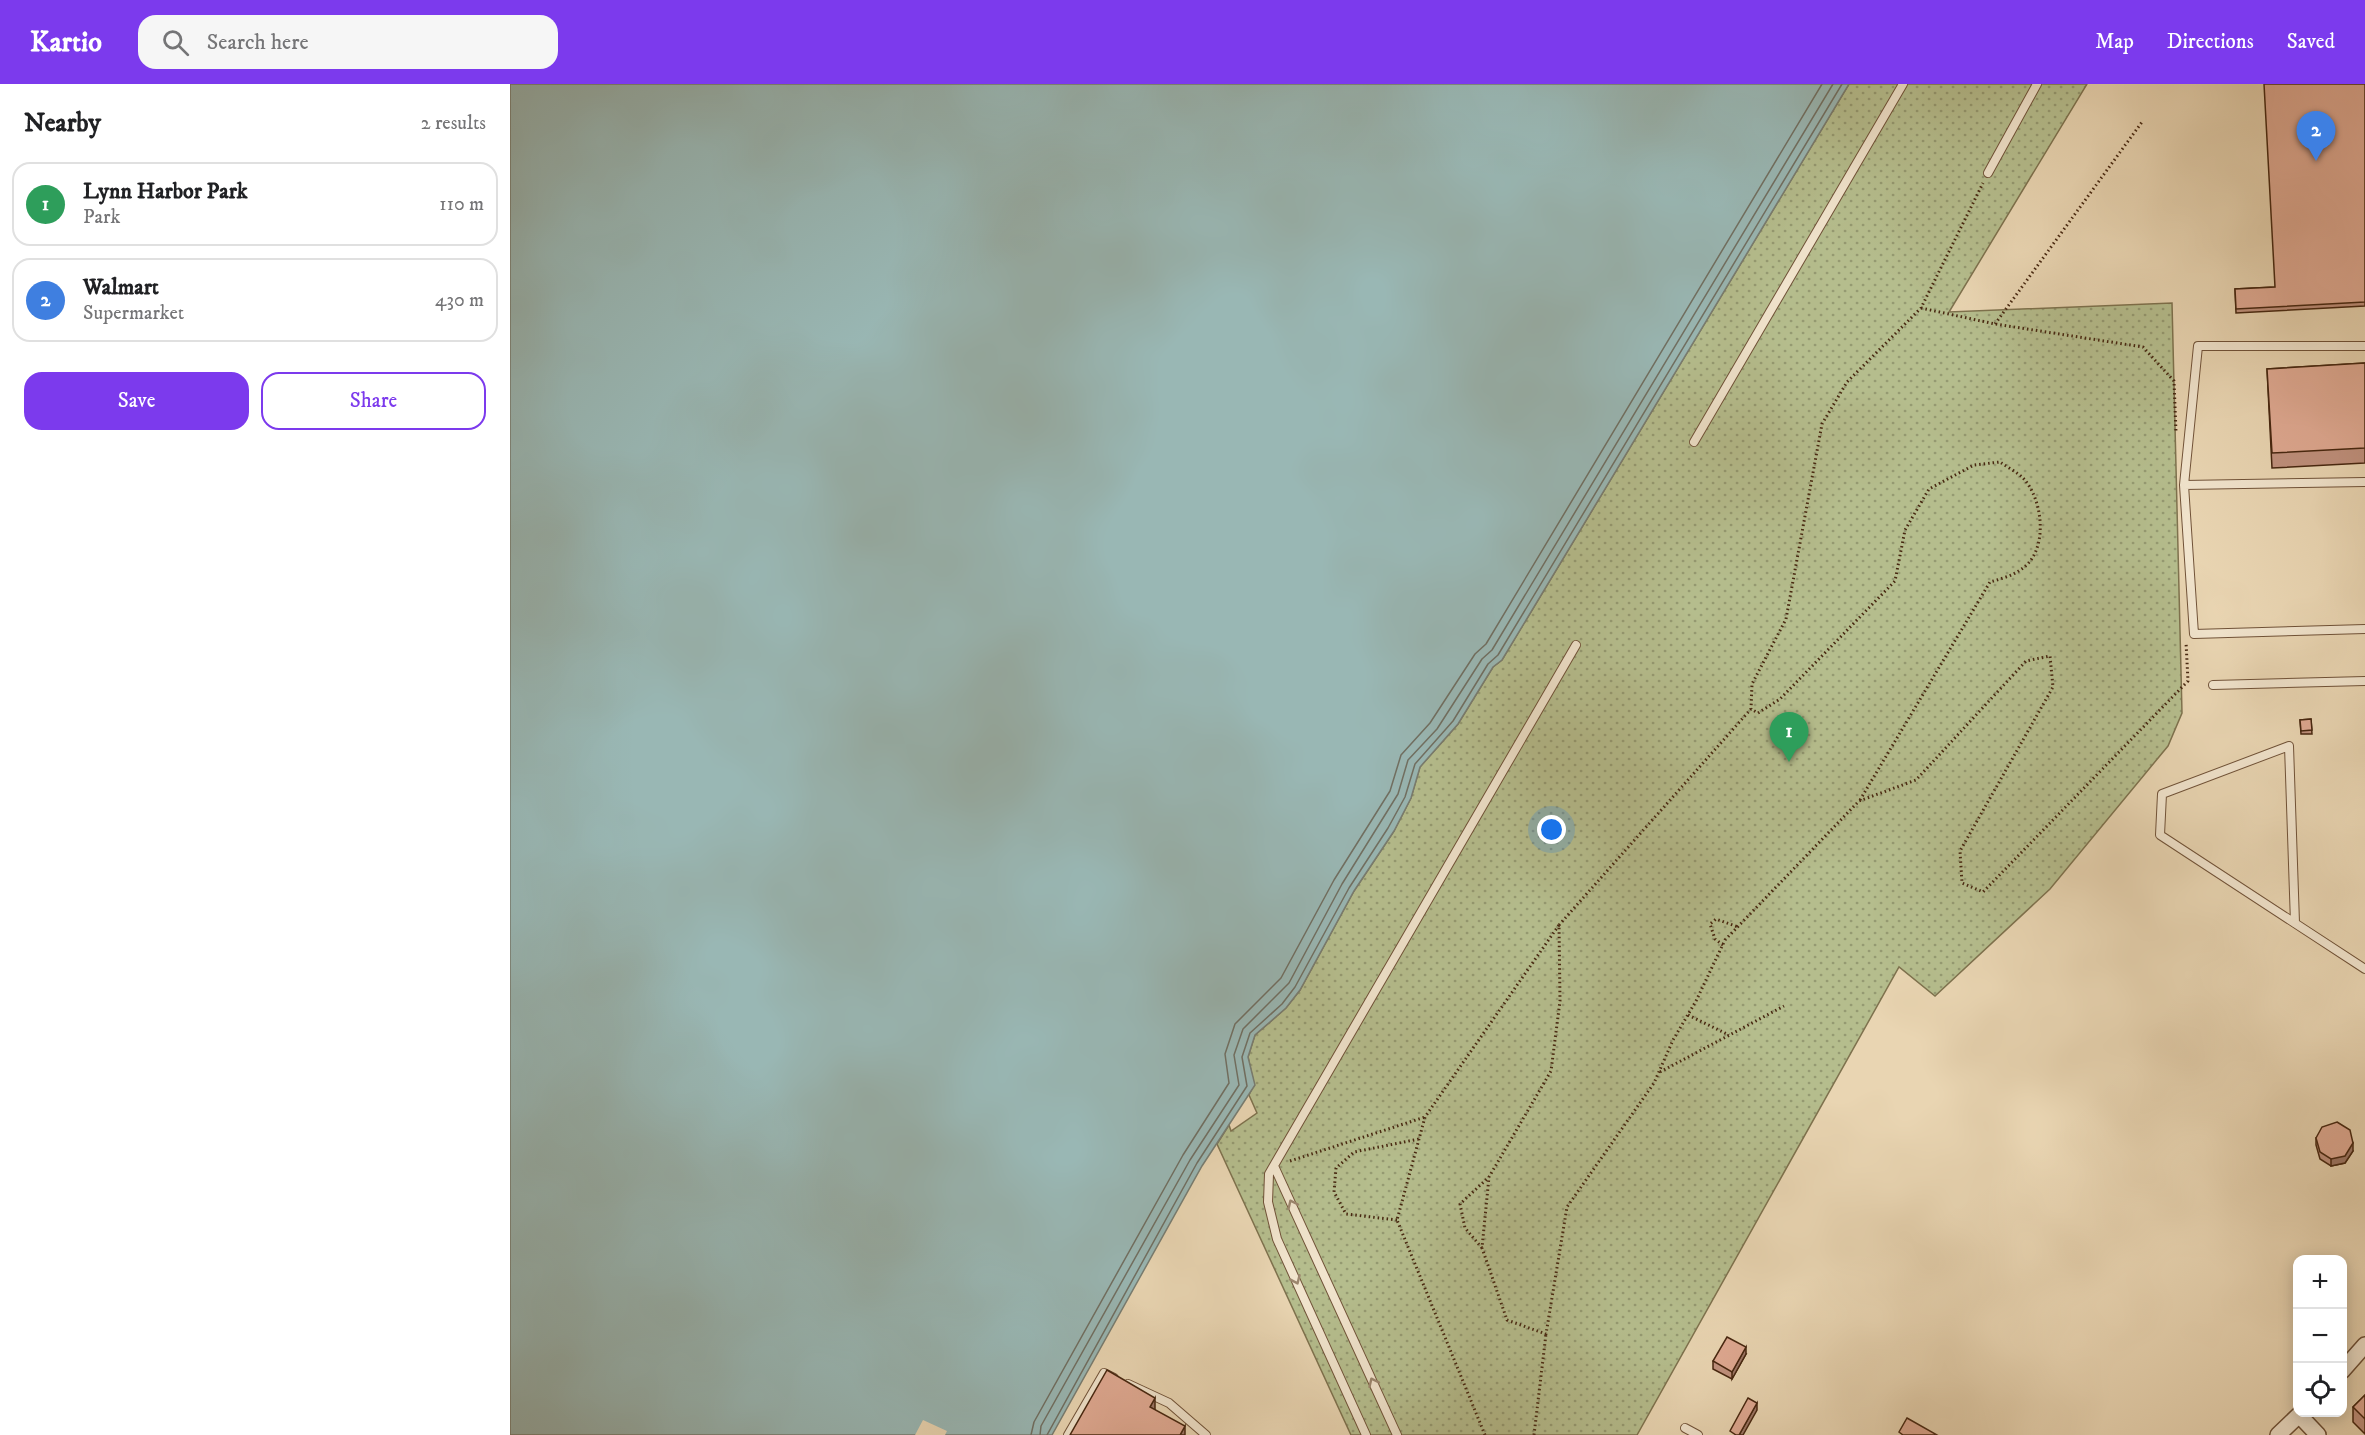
<!DOCTYPE html>
<html lang="en">
<head>
<meta charset="utf-8">
<style>
	:root { --surface:#fff; --page:#f6f6f6; --text:#202124; --muted:#757577; --line:#e0e0e0; --accent:#7c3aed }
	body { margin:0; font-family:"IM FELL DW Pica",serif; background:var(--page); color:var(--text) }
	.controls { position:absolute; right:18px; bottom:18px; display:grid; overflow:hidden; border-radius:12px; box-shadow:0 3px 15px #0003 }
	.controls button { width:54px; height:54px; display:grid; place-items:center; padding:0; border:0; border-bottom:2px solid var(--line); background:var(--surface); color:var(--text); font:30px sans-serif }
	.you { position:absolute; left:1042px; top:746px; width:21px; height:21px; margin:-15px; border:4px solid #fff; border-radius:50%; background:#1a73e8; box-shadow:0 0 0 9px #1a73e833 }
	.badge { display:grid; place-items:center; width:39px; height:39px; border-radius:50%; background:var(--accent); color:#fff; font-size:20px; font-weight:700 }
	.pin { position:absolute; translate:-50% -50px; filter:drop-shadow(0 2px 3px #0008) }
	.pin::after { content:''; position:absolute; top:32px; width:21px; height:18px; background:inherit; clip-path:polygon(0 0,100% 0,50% 100%) }
	.list { margin:0; padding:0; list-style:none }
	h2 { display:flex; justify-content:space-between; align-items:center; height:78px; margin:0; padding:0 24px; font-size:26px }
	h2 small { font-size:20px; font-weight:400; color:var(--muted) }
	.list li { display:grid; grid-template-columns:39px 1fr auto; gap:18px; align-items:center; box-sizing:border-box; height:84px; margin:0 12px 12px; padding:0 12px; border:2px solid var(--line); border-radius:18px }
	.list b { display:block; font-size:22px; white-space:nowrap }
	.list p { margin:0; font-size:20px; white-space:nowrap; color:var(--muted) }
	.list em { font-size:20px; font-style:normal; color:var(--muted) }
	.actions { display:flex; gap:12px; padding:18px 24px }
	.actions a { flex:1; padding:14px 0; border:2px solid var(--accent); border-radius:18px; text-align:center; font-size:21px; color:var(--accent) }
	.actions .main { background:var(--accent); color:#fff }
	.icon { flex:none; width:33px; height:33px; fill:none; stroke:currentColor; stroke-width:2; stroke-linecap:round; stroke-linejoin:round }
	.map { position:relative; flex:none; width:1855px; height:1351px; overflow:hidden }
	header { display:flex; align-items:center; gap:36px; box-sizing:border-box; height:84px; padding:0 30px; background:var(--accent); color:#fff }
	header strong { font-size:28px }
	nav { display:flex; gap:33px; margin-inline-start:auto; font-size:21px }
	.search { width:420px; height:54px; background:var(--page); display:flex; align-items:center; gap:15px; box-sizing:border-box; padding:0 21px; border-radius:18px; color:var(--muted); font-size:22px }
	main { display:flex }
	aside { flex:1; background:var(--surface) }
	.map>svg:first-child { display:block }
</style>
</head>
<body>
<header>
<strong>Kartio</strong>
<div class="search"><svg class="icon" aria-label="search" viewBox="0 0 24 24"><circle cx="10" cy="10" r="6"/><path d="M15 15l6 6"/></svg>Search here</div>
<nav><a>Map</a><a>Directions</a><a>Saved</a></nav>
</header>
<main>
<aside>
<h2>Nearby<small>2 results</small></h2>
<ul class="list">
<li><span class="badge" style="background:#2e9e5b">1</span><div><b>Lynn Harbor Park</b><p>Park</p></div><em>110 m</em></li>
<li><span class="badge" style="background:#3f7fe0">2</span><div><b>Walmart</b><p>Supermarket</p></div><em>430 m</em></li>
</ul>
<div class="actions"><a class="main">Save</a><a>Share</a></div>
</aside>
<div class="map">
<svg width="1855" height="1351" viewBox="0 0 1855 1351">
	<defs>
		<pattern id="park-dots" width="8" height="8" patternUnits="userSpaceOnUse" patternTransform="scale(1.5)"><rect width="8" height="8" fill="#b5bd8d"/><path d="M2 2h.1M6 6h.1" fill="none" stroke="#959a72" stroke-width="1.8" stroke-linecap="round"/></pattern>
	</defs>
	<rect width="100%" height="100%" fill="#e9d5b2"/>
	<filter id="stains"><feTurbulence type="fractalNoise" baseFrequency=".00333" numOctaves="4"/><feColorMatrix values="0 0 0 0 .2 0 0 0 0 .09 0 0 0 0 .02 0 0 0 .5 -.17"/></filter>
	<radialGradient id="worn" r=".72"><stop offset=".6" stop-color="#630" stop-opacity="0"/><stop offset="1" stop-color="#630" stop-opacity=".3"/></radialGradient>
	<path fill="url(#park-dots)" stroke="#7e724e" stroke-width="1.5" d="M 1339,0 L 1577,0 L 1439,228 L 1662,219 L 1672,629 L 1658,662 L 1540,805 L 1425,912 L 1389,883 L 1127,1351 L 841,1351 L 707,1060 L 719,1041 L 721,1047 L 747,1029 L 739,1011 L 744,1000 L 738,973 L 745,951 L 776,924 L 790,906 L 844,807 L 884,747 L 901,714 L 910,683 L 948,640 L 983,583 L 992,576 Z"/>
	<path fill="#99b7b4" stroke="#787d72" stroke-width="1.5" d="M 0,0 L 1339,0 L 992,576 L 983,583 L 948,640 L 910,683 L 901,714 L 884,747 L 844,807 L 790,906 L 776,924 L 745,951 L 738,973 L 745,1001 L 692,1082 L 542,1351 L 0,1351 Z"/>
	<path fill="#e9d5b2" d="M 413,1336 L 437,1347 L 435,1351 L 405,1351 Z"/>
	<g fill="none" stroke-linecap="round" stroke-linejoin="round">
		<path stroke="#706f62" stroke-width="1.5" d="M 521,1351 L 524,1338 L 673,1071 L 719,999 L 715,970 L 725,940 L 771,894 L 824,796 L 880,707 L 891,671 L 920,639 L 965,570 L 976,560 L 1312,0
			M 530,1351 L 531,1342 L 680,1076 L 729,1001 L 724,971 L 733,945 L 779,899 L 832,800 L 888,710 L 898,676 L 927,645 L 972,575 L 982,566 L 1323,0
			M 537,1351 L 687,1079 L 737,1002 L 732,973 L 740,949 L 772,920 L 785,903 L 839,804 L 878,744 L 895,713 L 905,680 L 943,637 L 978,580 L 988,571 L 1332,0"/>
		<defs>
			<path id="service" d="M 1478,89 L 1527,0
				M 1184,358 L 1393,0
				M 1855,398 L 1674,401 L 1684,550 L 1855,545
				M 1674,401 L 1688,262 L 1855,262
				M 1703,601 L 1855,597
				M 1785,839 L 1779,662 L 1652,710 L 1650,751 L 1855,885
				M 764,1082 L 887,1351
				M 618,1300 L 659,1319 L 696,1351
				M 1175,1344 L 1188,1351
				M 558,1351 L 594,1289 L 604,1294
				M 856,1351 L 767,1155 L 758,1118 L 759,1090 L 1066,561"/>
			<path id="minor" d="M 1832,1287 L 1855,1261
				M 1789,1331 L 1808,1351
				M 1768,1351 L 1792,1328"/>
		</defs>
		<use href="#service" stroke="#705238" stroke-width="10"/>
		<use href="#minor" stroke="#705238" stroke-width="18"/>
		<path stroke="#472710" stroke-width="3" stroke-dasharray="1.5 3" stroke-linecap="butt" d="M 1411,224 L 1485,240 L 1633,263 L 1664,297 L 1666,348
			M 1485,240 L 1632,38
			M 1350,716 L 1480,498 C 1490,495 1502,492 1510,486 C 1539,469 1534,416 1513,394 C 1507,388 1497,383 1490,378 L 1464,381 L 1419,405 L 1395,446 L 1385,497 L 1270,615 L 1248,629 L 1241,625 L 1242,600 L 1276,535 L 1312,340 L 1337,298 L 1411,224 L 1473,99
			M 1049,841 L 1241,625
			M 1213,861 L 1205,855 L 1200,840 L 1206,835 L 1228,843
			M 1178,931 L 1219,951
			M 1150,988 L 1274,922
			M 780,1077 L 915,1033
			M 887,1136 L 836,1130 L 824,1108 L 826,1084 L 844,1068 L 909,1055
			M 972,1164 L 955,1144 L 950,1120 L 979,1093
			M 975,1351 L 887,1136 L 915,1033 L 1049,841 L 1050,917 L 1041,987 L 979,1093 L 972,1164 L 997,1236 L 1036,1250 L 1057,1123 L 1144,999 L 1163,956 L 1186,917 L 1215,856 L 1349,717 L 1406,696 L 1516,577 L 1540,572 L 1543,603 L 1450,767 L 1452,799 L 1473,808 L 1678,597 L 1676,558
			M 1024,1351 L 1036,1250"/>
		<use href="#service" stroke="#f1e4cd" stroke-width="8"/>
		<use href="#minor" stroke="#f1e4cd" stroke-width="15"/>
	</g>
	<path fill="#c0917e" stroke="#472710" stroke-width="1.5" d="M 1855,0 L 1855,222 L 1726,229 L 1725,205 L 1765,203 Z
		M 1855,279 L 1855,379 L 1762,384 L 1757,285 Z
		M 1801,635 L 1802,650 L 1791,650 L 1790,636 Z
		M 1806,1054 L 1843,1067 L 1835,1079 L 1821,1082 L 1810,1075 L 1806,1061 Z
		M 1236,1270 L 1222,1295 L 1203,1285 L 1203,1277 Z
		M 1855,1311 L 1855,1350 L 1843,1338 L 1843,1323 Z"/>
	<path fill="#9c7666" stroke="#472710" stroke-width="1.5" d="M 1843,1059 L 1843,1067 L 1835,1079 L 1821,1082 L 1821,1075 Z
		M 1236,1263 L 1236,1270 L 1222,1295 L 1222,1288 Z
		M 645,1314 L 645,1329 L 640,1323 Z
		M 1247,1319 L 1247,1326 L 1233,1351 L 1229,1351 Z
		M 675,1342 L 675,1351 L 670,1351 Z"/>
	<path fill="#dfa992" stroke="#472710" stroke-width="1.5" d="M 1754,0 L 1855,0 L 1855,218 L 1726,225 L 1725,205 L 1765,203 Z
		M 1855,279 L 1855,364 L 1762,369 L 1757,285 Z
		M 1801,635 L 1802,646 L 1791,647 L 1790,636 Z
		M 1827,1038 L 1840,1046 L 1843,1059 L 1835,1072 L 1821,1075 L 1810,1068 L 1806,1054 L 1812,1043 Z
		M 1217,1253 L 1236,1263 L 1222,1288 L 1203,1277 Z
		M 597,1286 L 645,1314 L 640,1323 L 675,1342 L 670,1351 L 560,1351 Z
		M 1855,1311 L 1855,1335 L 1843,1323 Z
		M 1238,1314 L 1247,1319 L 1229,1351 L 1226,1351 L 1220,1347 Z
		M 1397,1334 L 1427,1351 L 1393,1351 L 1389,1348 Z"/>
	<defs><path id="oneway-chevron" d="M-2-3.5L2.5 0L-2 3.5" fill="none" stroke-width="1.6" stroke-linecap="round" stroke-linejoin="round" transform="scale(1.5)"/></defs>
	<g stroke="#9c866e">
		<use href="#oneway-chevron" transform="translate(782 1120) rotate(-115)"/>
		<use href="#oneway-chevron" transform="translate(786 1196) rotate(66)"/>
		<use href="#oneway-chevron" transform="translate(863 1298) rotate(-115)"/>
	</g>
	<rect width="100%" height="100%" filter="url(#stains)"/>
	<rect width="100%" height="100%" fill="url(#worn)"/>
</svg>
<div class="controls">
<button>+</button>
<button>−</button>
<button><svg class="icon" aria-label="locate" viewBox="0 0 24 24"><circle cx="12" cy="12" r="6"/><path d="M12 2v4M12 18v4M2 12h4M18 12h4"/></svg></button>
</div>
<div class="you"></div>
<div class="pin badge" style="left:1279px;top:678px;background:#2e9e5b">1</div>
<div class="pin badge" style="left:1806px;top:77px;background:#3f7fe0">2</div>
</div>
</main>
</body>
</html>
